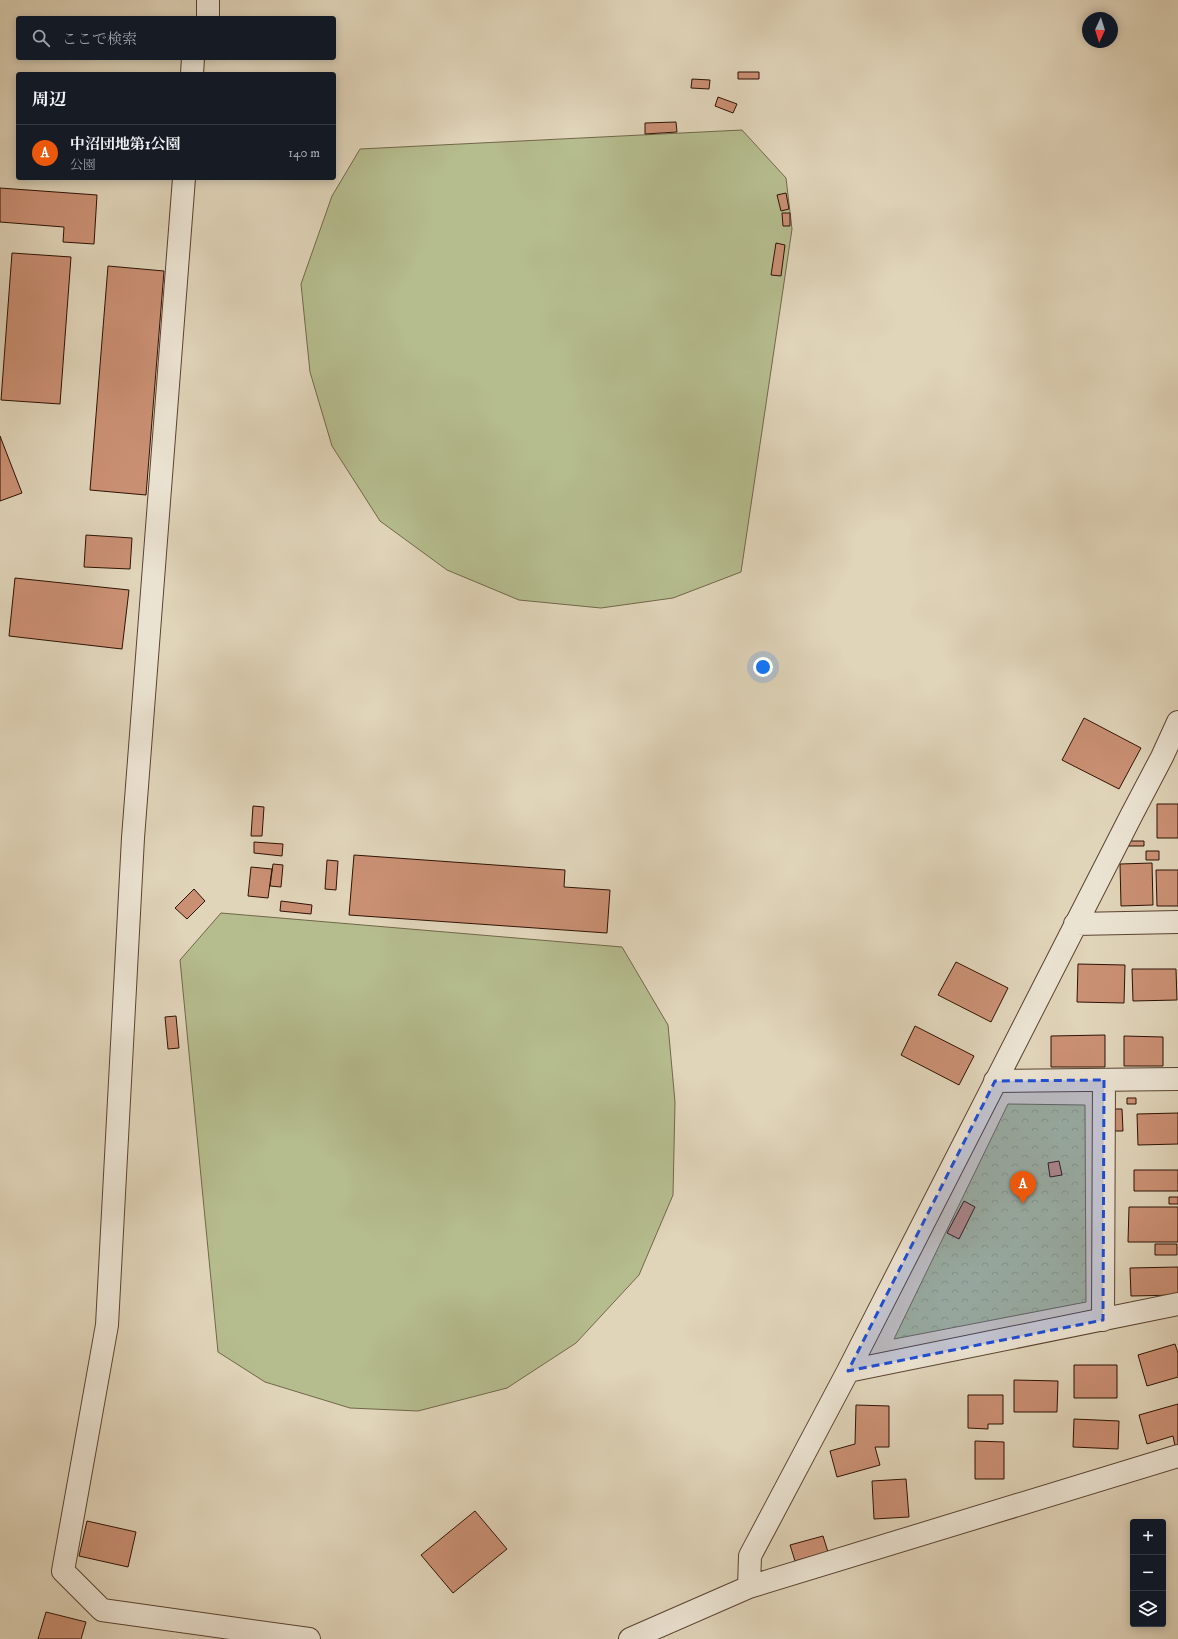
<!DOCTYPE html>
<html lang="ja">
<head>
<meta charset="utf-8">
<style>
	:root { --surface:#171b24; --page:#242831; --text:#f1f3f6; --muted:#9ea1a6; --line:#363941; --accent:#ea580c }
	body { margin:0; font-family:"IM FELL DW Pica","Noto Serif JP",serif; background:var(--page); color:var(--text) }
	.controls { position:absolute; right:12px; bottom:12px; display:grid; overflow:hidden; border-radius:4px; box-shadow:0 2px 10px #0003 }
	.controls button { width:36px; height:36px; display:grid; place-items:center; padding:0; border:0; border-bottom:1px solid var(--line); background:var(--surface); color:var(--text); font:20px sans-serif }
	.compass { position:absolute; left:1082px; top:12px; width:36px; height:36px; border-radius:50%; background:var(--surface); box-shadow:0 2px 10px #0003; rotate:184deg }
	.you { position:absolute; left:763px; top:667px; width:14px; height:14px; margin:-10px; border:3px solid #fff; border-radius:50%; background:#1a73e8; box-shadow:0 0 0 6px #1a73e833 }
	.badge { display:grid; place-items:center; width:26px; height:26px; border-radius:50%; background:var(--accent); color:#fff; font-size:13px; font-weight:700 }
	.pin { position:absolute; translate:-50% -33px; filter:drop-shadow(0 1px 2px #0008) }
	.pin::after { content:''; position:absolute; top:21px; width:14px; height:12px; background:inherit; clip-path:polygon(0 0,100% 0,50% 100%) }
	.list { margin:0; padding:0; list-style:none }
	h2 { display:flex; justify-content:space-between; align-items:center; height:52px; margin:0; padding:0 16px; font-size:17px }
	h2 small { font-size:13px; font-weight:400; color:var(--muted) }
	.list li { display:grid; grid-template-columns:26px 1fr auto; gap:12px; align-items:center; box-sizing:border-box; height:56px; padding:0 16px; border-top:1px solid var(--line) }
	.list b { display:block; font-size:15px; white-space:nowrap }
	.list p { margin:0; font-size:13px; white-space:nowrap; color:var(--muted) }
	.list em { font-size:13px; font-style:normal; color:var(--muted) }
	.icon { flex:none; width:22px; height:22px; fill:none; stroke:currentColor; stroke-width:2; stroke-linecap:round; stroke-linejoin:round }
	.map { position:relative; flex:none; width:1178px; height:1639px; overflow:hidden }
	.search { position:absolute; background:var(--surface); box-shadow:0 2px 10px #0003; left:16px; top:16px; width:320px; height:44px; display:flex; align-items:center; gap:10px; box-sizing:border-box; padding:0 14px; border-radius:4px; color:var(--muted); font-size:15px }
	.panel { position:absolute; background:var(--surface); box-shadow:0 2px 10px #0003; left:16px; top:72px; width:320px; height:108px; border-radius:4px }
	.map>svg:first-child { display:block }
</style>
</head>
<body>
<div class="map">
<svg width="1178" height="1639" viewBox="0 0 1178 1639">
	<defs>
		<pattern id="park-crowns" width="20" height="18" patternUnits="userSpaceOnUse"><rect width="20" height="18" fill="#b5bc8e"/><path d="M2 6a3 3 0 1 1 6 0M12 15a3 3 0 1 1 6 0" fill="none" stroke="#9ca179"/></pattern>
	</defs>
	<rect width="100%" height="100%" fill="#e0d4b9"/>
	<filter id="stains"><feTurbulence type="fractalNoise" baseFrequency=".005" numOctaves="4"/><feColorMatrix values="0 0 0 0 .2 0 0 0 0 .09 0 0 0 0 .02 0 0 0 .5 -.17"/></filter>
	<radialGradient id="worn" r=".72"><stop offset=".6" stop-color="#630" stop-opacity="0"/><stop offset="1" stop-color="#630" stop-opacity=".3"/></radialGradient>
	<path fill="url(#park-crowns)" stroke="#726749" d="M 1008,1104 L 1085,1105 L 1086,1302 L 894,1339 Z"/>
	<path fill="#b5bc8e" stroke="#726749" d="M 742,130 L 786,178 L 792,229 L 741,572 L 673,598 L 601,608 L 519,600 L 447,570 L 380,521 L 332,446 L 310,372 L 301,284 L 332,196 L 360,149 Z
		M 221,913 L 622,947 L 668,1025 L 675,1102 L 673,1195 L 639,1275 L 576,1343 L 507,1388 L 418,1411 L 350,1408 L 265,1382 L 218,1352 L 180,960 Z"/>
	<path fill="#ca9074" stroke="#2f1204" d="M 738,72 L 759,72 L 759,79 L 738,79 Z
		M 692,79 L 710,80 L 709,89 L 691,88 Z
		M 718,97 L 737,104 L 733,113 L 715,106 Z
		M 676,122 L 677,132 L 645,134 L 645,123 Z
		M 0,188 L 97,195 L 94,244 L 63,242 L 64,227 L 0,222 Z
		M 786,193 L 789,209 L 781,211 L 777,195 Z
		M 782,213 L 790,213 L 790,226 L 783,226 Z
		M 776,243 L 785,245 L 781,276 L 771,275 Z
		M 12,253 L 71,257 L 60,404 L 1,400 Z
		M 108,266 L 164,271 L 146,495 L 90,490 Z
		M 0,436 L 22,493 L 0,501 Z
		M 86,535 L 132,538 L 130,569 L 84,567 Z
		M 15,578 L 129,590 L 122,649 L 9,636 Z
		M 1084,718 L 1141,748 L 1119,789 L 1062,760 Z
		M 1157,804 L 1178,804 L 1178,838 L 1157,838 Z
		M 253,806 L 264,807 L 262,836 L 251,836 Z
		M 1127,841 L 1144,841 L 1144,846 L 1127,846 Z
		M 254,842 L 283,844 L 282,856 L 254,853 Z
		M 1146,851 L 1159,851 L 1159,860 L 1146,860 Z
		M 354,855 L 565,870 L 564,887 L 610,890 L 607,933 L 349,915 Z
		M 327,860 L 338,861 L 336,890 L 325,889 Z
		M 1152,863 L 1153,905 L 1121,906 L 1120,864 Z
		M 273,864 L 283,865 L 281,887 L 270,886 Z
		M 251,867 L 272,869 L 268,898 L 248,896 Z
		M 1156,870 L 1178,870 L 1178,906 L 1157,906 Z
		M 194,889 L 205,901 L 187,919 L 175,908 Z
		M 281,901 L 312,905 L 311,914 L 280,911 Z
		M 956,962 L 1008,988 L 991,1022 L 938,995 Z
		M 1078,964 L 1125,965 L 1124,1003 L 1077,1002 Z
		M 1132,969 L 1176,969 L 1177,1000 L 1133,1001 Z
		M 176,1016 L 179,1048 L 168,1049 L 165,1017 Z
		M 915,1026 L 974,1056 L 959,1085 L 901,1055 Z
		M 1105,1035 L 1105,1067 L 1051,1067 L 1051,1036 Z
		M 1124,1036 L 1163,1037 L 1163,1066 L 1124,1066 Z
		M 1127,1098 L 1136,1098 L 1136,1104 L 1127,1104 Z
		M 1114,1109 L 1122,1109 L 1123,1131 L 1114,1131 Z
		M 1178,1113 L 1178,1144 L 1138,1145 L 1137,1114 Z
		M 1059,1161 L 1062,1175 L 1050,1177 L 1048,1163 Z
		M 1134,1170 L 1178,1170 L 1178,1191 L 1134,1191 Z
		M 1169,1197 L 1178,1197 L 1178,1204 L 1169,1204 Z
		M 964,1201 L 975,1207 L 959,1239 L 947,1233 Z
		M 1129,1207 L 1178,1207 L 1178,1242 L 1128,1242 Z
		M 1155,1244 L 1177,1244 L 1177,1255 L 1155,1255 Z
		M 1178,1267 L 1178,1295 L 1131,1296 L 1130,1268 Z
		M 1175,1344 L 1178,1353 L 1178,1377 L 1147,1386 L 1138,1355 Z
		M 1074,1365 L 1117,1365 L 1117,1398 L 1074,1398 Z
		M 1014,1380 L 1058,1381 L 1057,1412 L 1014,1412 Z
		M 968,1395 L 1003,1395 L 1003,1424 L 988,1424 L 988,1429 L 968,1428 Z
		M 1178,1404 L 1178,1445 L 1175,1446 L 1173,1436 L 1147,1444 L 1139,1415 Z
		M 856,1405 L 889,1406 L 889,1447 L 875,1447 L 880,1465 L 837,1477 L 830,1451 L 855,1444 Z
		M 1074,1419 L 1119,1421 L 1118,1449 L 1073,1447 Z
		M 975,1441 L 1004,1442 L 1004,1479 L 975,1479 Z
		M 906,1479 L 909,1517 L 874,1519 L 872,1481 Z
		M 475,1511 L 507,1549 L 453,1593 L 421,1555 Z
		M 87,1521 L 136,1532 L 128,1567 L 79,1556 Z
		M 823,1536 L 828,1552 L 795,1561 L 790,1545 Z
		M 46,1612 L 86,1622 L 81,1639 L 38,1639 Z"/>
	<g fill="none" stroke-linecap="round" stroke-linejoin="round">
		<defs>
			<path id="minor" d="M 208,18 L 208,0
				M 192,74 L 193,58
				M 184,178 L 133,838 L 107,1325 L 63,1571 L 102,1610 L 309,1639
				M 1075,924 L 1178,922
				M 995,1081 L 1178,1079
				M 1103,1320 L 1104,1080
				M 848,1371 L 1178,1304
				M 749,1587 L 750,1556 L 848,1371 L 1131,816 L 1162,757 L 1178,722
				M 630,1639 L 749,1587 L 1178,1456"/>
		</defs>
		<use href="#minor" stroke="#5b4231" stroke-width="24"/>
		<use href="#minor" stroke="#ebe3d2" stroke-width="22"/>
	</g>
	<path fill="#1d4ed8" fill-opacity="0.2" stroke="#1d4ed8" stroke-width="3" stroke-dasharray="8 5" stroke-linejoin="round" d="M 1104,1080 L 1103,1320 L 848,1371 L 995,1081 Z"/>
	<rect width="100%" height="100%" filter="url(#stains)"/>
	<rect width="100%" height="100%" fill="url(#worn)"/>
</svg>
<div class="controls">
<button>+</button>
<button>−</button>
<button><svg class="icon" aria-label="layers" viewBox="0 0 24 24"><path d="M12 4l9 5-9 5-9-5zM3 14l9 5 9-5"/></svg></button>
</div>
<svg class="compass" viewBox="-18 -18 36 36"><path d="M0-13l5 13h-10z" fill="#e53935"/><path d="M0 13l5-13h-10z" fill="#9ea1a6"/></svg>
<div class="you"></div>
<div class="pin badge" style="left:1023px;top:1204px">A</div>
<div class="search"><svg class="icon" aria-label="search" viewBox="0 0 24 24"><circle cx="10" cy="10" r="6"/><path d="M15 15l6 6"/></svg>ここで検索</div>
<section class="panel">
<h2>周辺<small></small></h2>
<ul class="list">
<li><span class="badge">A</span><div><b>中沼団地第1公園</b><p>公園</p></div><em>140 m</em></li>
</ul>
</section>
</div>
</body>
</html>
